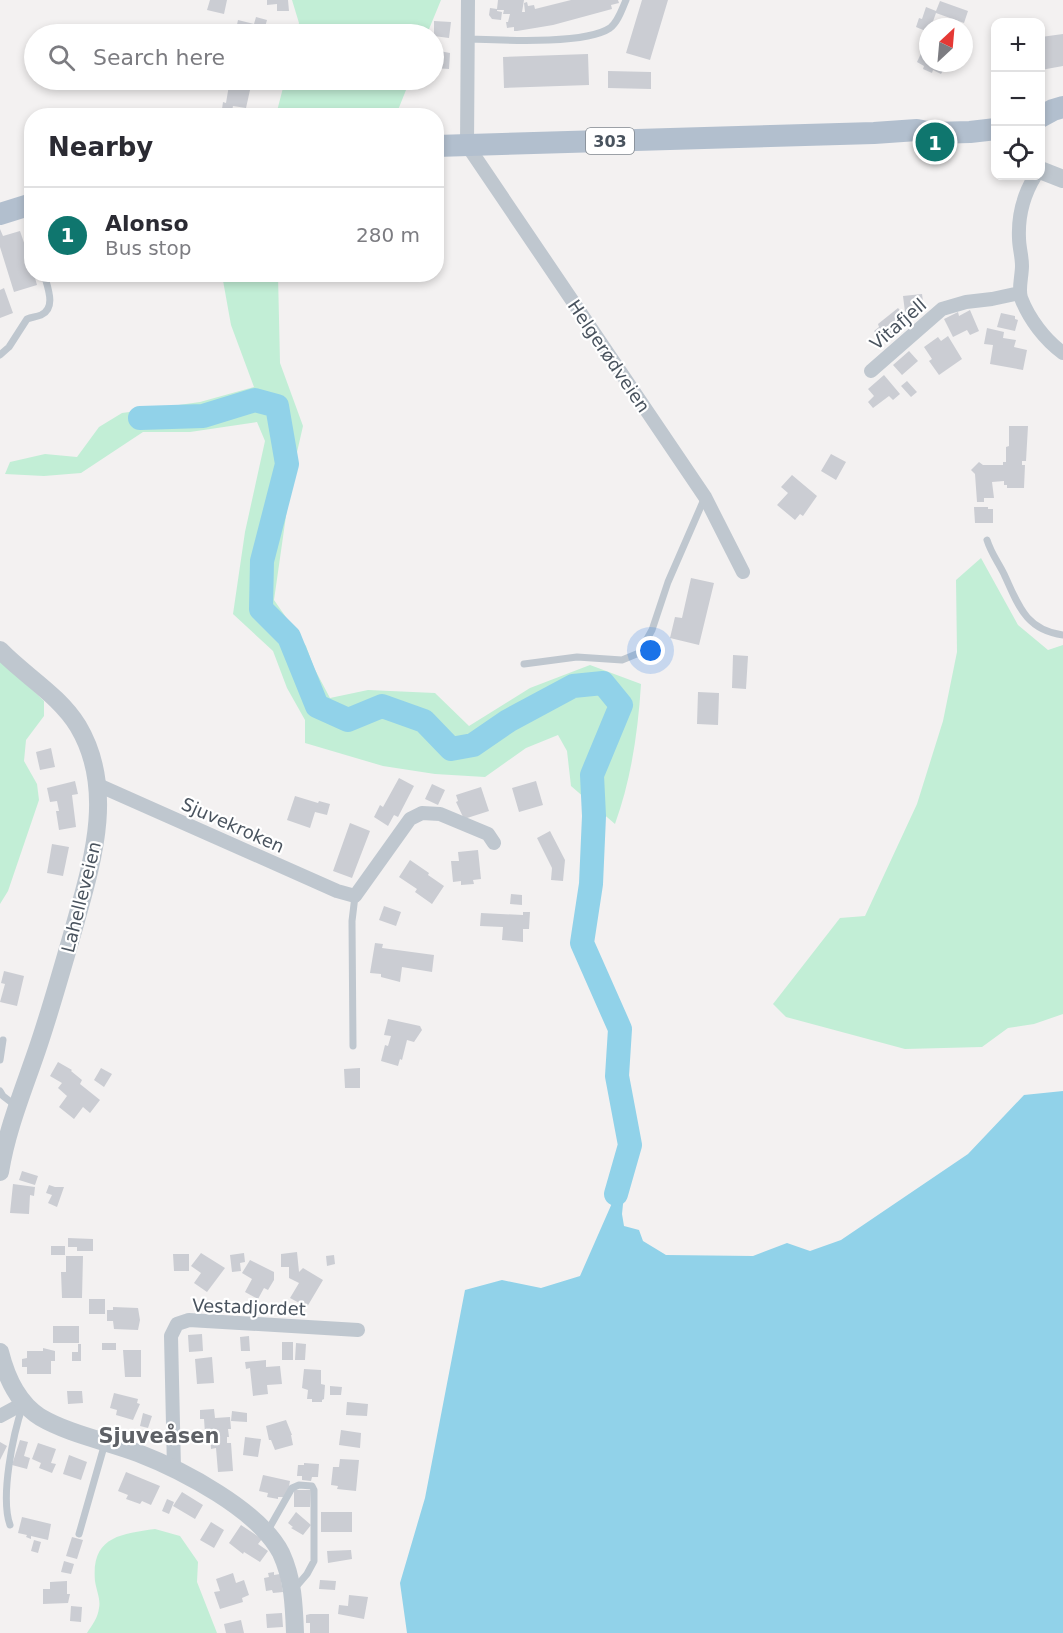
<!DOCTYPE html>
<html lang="en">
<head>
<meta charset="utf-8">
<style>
	:root { --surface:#fff; --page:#f7f7f7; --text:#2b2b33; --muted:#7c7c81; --line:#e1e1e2; --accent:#0f766e }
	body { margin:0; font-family:"DejaVu Sans",sans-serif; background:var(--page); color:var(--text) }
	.controls { position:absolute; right:18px; top:18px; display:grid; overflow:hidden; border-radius:12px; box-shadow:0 3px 9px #0003 }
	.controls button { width:54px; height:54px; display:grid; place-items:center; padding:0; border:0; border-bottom:2px solid var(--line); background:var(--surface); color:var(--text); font:30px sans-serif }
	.compass { position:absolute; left:919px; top:18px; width:54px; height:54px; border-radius:50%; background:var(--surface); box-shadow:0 3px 9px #0003; rotate:26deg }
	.you { position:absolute; left:651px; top:651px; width:21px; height:21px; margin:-15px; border:4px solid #fff; border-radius:50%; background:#1a73e8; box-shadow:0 0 0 9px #1a73e833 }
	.badge { display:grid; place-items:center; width:39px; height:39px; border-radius:50%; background:var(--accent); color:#fff; font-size:20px; font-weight:700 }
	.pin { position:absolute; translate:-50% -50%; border:3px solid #fff; box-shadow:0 2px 6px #0006 }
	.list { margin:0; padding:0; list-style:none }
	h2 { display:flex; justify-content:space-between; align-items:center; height:78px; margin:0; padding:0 24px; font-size:26px }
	h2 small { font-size:20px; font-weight:400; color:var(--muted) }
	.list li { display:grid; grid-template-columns:39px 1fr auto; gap:18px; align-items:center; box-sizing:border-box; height:96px; padding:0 24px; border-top:2px solid var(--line) }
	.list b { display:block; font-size:22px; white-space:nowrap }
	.list p { margin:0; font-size:20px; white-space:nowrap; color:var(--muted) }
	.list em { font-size:20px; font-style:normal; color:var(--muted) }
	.icon { flex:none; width:33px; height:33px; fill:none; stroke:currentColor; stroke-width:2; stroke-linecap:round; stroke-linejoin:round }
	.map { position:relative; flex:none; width:1063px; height:1633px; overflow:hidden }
	.search { position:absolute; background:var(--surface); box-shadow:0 3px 9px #0003; left:24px; top:24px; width:420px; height:66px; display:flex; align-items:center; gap:15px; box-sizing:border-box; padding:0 21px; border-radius:33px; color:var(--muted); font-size:22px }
	.panel { position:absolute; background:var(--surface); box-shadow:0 3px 9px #0003; left:24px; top:108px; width:420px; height:174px; border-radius:24px }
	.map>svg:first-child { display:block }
</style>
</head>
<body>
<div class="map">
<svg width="1063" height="1633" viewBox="0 0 1063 1633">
	<rect width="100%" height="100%" fill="#f3f1f1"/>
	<path fill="#c2eed6" d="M 292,0 L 441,0 L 427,34 L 296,34 L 299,23 Z
		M 285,80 L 410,80 L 396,115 L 276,115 Z
		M 222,275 L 278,275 L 280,363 L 303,426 L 292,474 L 274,600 L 306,646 L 314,668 L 330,698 L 368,690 L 435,693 L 469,726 L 530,688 L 590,665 L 641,684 C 638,732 631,780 615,824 L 571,786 L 567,751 L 558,735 L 526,748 L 485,777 L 435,774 L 383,766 L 305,743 L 305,720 L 287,688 L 273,651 L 233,614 L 245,532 L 265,441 L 257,422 L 190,432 L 143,432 L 81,473 L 44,476 L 5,474 L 10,462 L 45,454 L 77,457 L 99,427 L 122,413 L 200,402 L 254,387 L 231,325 Z
		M 981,558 L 1018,625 L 1048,650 L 1063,645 L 1063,1014 L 1034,1024 L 1008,1028 L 982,1047 L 905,1049 L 786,1017 L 773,1004 L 840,918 L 865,916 L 917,804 L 943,721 L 957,652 L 956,580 Z
		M 0,659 L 44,701 L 44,716 L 26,740 L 24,761 L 37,784 L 39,800 L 8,891 L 0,904 Z
		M 155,1529 L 180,1536 L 198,1562 L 197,1582 L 217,1633 L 87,1633 C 92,1625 98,1618 99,1608 C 101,1600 96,1589 95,1581 C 91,1537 120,1534 155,1529 Z"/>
	<path fill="#91d2e9" d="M 1063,1091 L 1063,1633 L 407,1633 L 400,1583 L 425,1498 L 465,1290 L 502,1280 L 541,1288 L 580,1276 L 616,1194 L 624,1194 L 622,1214 L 624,1226 L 639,1230 L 643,1241 L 666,1255 L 753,1256 L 787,1243 L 810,1251 L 841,1240 L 968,1154 L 1024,1095 Z"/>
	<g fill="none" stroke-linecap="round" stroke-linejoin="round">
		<path stroke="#91d2e9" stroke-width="24" d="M 140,418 L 203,416 L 255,400 L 277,406 L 287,464 L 262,561 L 261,609 L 289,637 L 317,706 L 348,720 L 382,706 L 424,721 L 451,749 L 473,745 L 508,721 L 573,686 L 603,683 L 621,705 L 592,775 L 594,816 L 591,884 L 582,943 L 620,1029 L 617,1076 L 630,1145 L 616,1194"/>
	</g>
	<path fill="#cbcdd3" d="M 210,0 L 227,0 L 224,14 L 207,10 Z
		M 267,0 L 288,0 L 289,11 L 277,11 L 277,4 L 267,5 Z
		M 498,0 L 524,0 L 522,12 L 525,12 L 524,3 L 527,2 L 528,6 L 534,5 L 535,9 L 571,0 L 618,0 L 619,3 L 611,5 L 612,9 L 553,25 L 517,31 L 514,31 L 514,27 L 507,28 L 506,22 L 508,22 L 510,14 L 503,14 L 504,10 L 497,10 L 497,11 L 502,12 L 501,20 L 492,19 L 489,15 L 490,8 L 497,9 Z
		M 642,0 L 668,0 L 650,60 L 626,53 Z
		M 940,1 L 968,11 L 964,23 L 936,13 L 931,27 L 928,27 L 928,32 L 916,27 L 919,18 L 922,19 L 926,7 L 936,11 Z
		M 256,17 L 267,20 L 263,34 L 235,34 L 238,20 L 254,24 Z
		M 434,21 L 451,22 L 449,38 L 434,36 Z
		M 1063,34 L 1063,66 L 1041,70 L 1041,37 Z
		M 925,45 L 928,46 L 928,63 L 947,63 L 941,74 L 933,70 L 932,73 L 923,69 L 924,66 L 917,62 Z
		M 434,50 L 450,53 L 449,69 L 434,68 Z
		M 588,54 L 589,85 L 504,88 L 503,57 Z
		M 608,71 L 651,72 L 651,89 L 608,88 Z
		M 215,80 L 229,80 L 228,84 Z
		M 229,85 L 244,86 L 243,88 L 250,90 L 246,108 L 233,106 L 232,111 L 222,109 L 223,102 L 226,103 Z
		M 0,229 L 3,236 L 20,231 L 32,266 L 32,274 L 34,274 L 37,285 L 14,292 L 0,247 Z
		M 4,288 L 13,313 L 0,318 L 0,290 Z
		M 922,294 L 924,309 L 905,312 L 903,296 Z
		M 898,308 L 911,323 L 903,329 L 902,327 L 889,338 L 887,336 L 882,340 L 874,331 L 879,327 L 878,324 Z
		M 970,310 L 979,331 L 970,335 L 967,330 L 953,337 L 944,319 L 958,312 L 959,316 Z
		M 1001,313 L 1015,316 L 1015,319 L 1018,320 L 1015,331 L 997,327 Z
		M 987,328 L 1004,332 L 1003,338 L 1016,340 L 1014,347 L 1027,350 L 1023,370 L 990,364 L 993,345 L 984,344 Z
		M 948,336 L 962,359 L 939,375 L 929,361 L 932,359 L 924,347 L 938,337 L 941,341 Z
		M 909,351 L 918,361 L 902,375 L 893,365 Z
		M 884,375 L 900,394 L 893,400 L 889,396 L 873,408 L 868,402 L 874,396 L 868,389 Z
		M 907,381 L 917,392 L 911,397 L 901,386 Z
		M 1009,426 L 1028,426 L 1026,461 L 1022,461 L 1022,465 L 1025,465 L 1024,488 L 1007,488 L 1007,485 L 1004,485 L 1004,481 L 992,482 L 994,498 L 984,498 L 984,502 L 977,502 L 975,474 L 971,470 L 979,462 L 983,465 L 1003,465 L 1003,462 L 1006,462 L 1006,447 L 1009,446 Z
		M 831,454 L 846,462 L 836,480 L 821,471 Z
		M 792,475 L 817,496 L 803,516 L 800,514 L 795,520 L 777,505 L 788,493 L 781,487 Z
		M 974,507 L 988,507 L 988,509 L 993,509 L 993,523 L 975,523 Z
		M 691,578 L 714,583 L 699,645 L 670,638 L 675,617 L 682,618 Z
		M 733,655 L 748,656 L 746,689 L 732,688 Z
		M 698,692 L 719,693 L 718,725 L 697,724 Z
		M 51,748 L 55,767 L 40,770 L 36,752 Z
		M 399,778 L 414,786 L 398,817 L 394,815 L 388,826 L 374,817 L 380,805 L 383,807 Z
		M 75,781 L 78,794 L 72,795 L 76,827 L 59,830 L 56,811 L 59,811 L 57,801 L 50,802 L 47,788 Z
		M 536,781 L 543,805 L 519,812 L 512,788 Z
		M 432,784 L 445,790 L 438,805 L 425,799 Z
		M 481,787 L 489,811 L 464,819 L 456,802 L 458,801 L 456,795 Z
		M 295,796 L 318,803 L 319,801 L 330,804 L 327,815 L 315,812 L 310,828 L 287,820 Z
		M 350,823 L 370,831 L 352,878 L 333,871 Z
		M 550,831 L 565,860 L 563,881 L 551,880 L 552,868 L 537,838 Z
		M 52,844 L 69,847 L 63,876 L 47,873 Z
		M 478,850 L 481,879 L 473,880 L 474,884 L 461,885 L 461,881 L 453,882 L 451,861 L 459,861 L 458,852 Z
		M 410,860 L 429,873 L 428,875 L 444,886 L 432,904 L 415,892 L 417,889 L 399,877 Z
		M 511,894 L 522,895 L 522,905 L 510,904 Z
		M 384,906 L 401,912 L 396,926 L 379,920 Z
		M 523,912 L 530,912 L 529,929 L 523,929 L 523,942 L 502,940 L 503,927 L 480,926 L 481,913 L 523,915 Z
		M 375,943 L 383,944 L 382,948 L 434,955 L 432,972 L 402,967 L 400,982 L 381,977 L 381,974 L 370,973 Z
		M 4,971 L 24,976 L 17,1006 L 0,1002 L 5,984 L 1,983 Z
		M 388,1019 L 420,1026 L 422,1030 L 414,1042 L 407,1040 L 402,1060 L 400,1059 L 398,1066 L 381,1061 L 385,1045 L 388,1046 L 391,1036 L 384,1035 Z
		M 58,1062 L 72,1070 L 71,1071 L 82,1080 L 80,1084 L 100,1100 L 90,1113 L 83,1107 L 74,1119 L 59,1107 L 67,1096 L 58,1088 L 62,1083 L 50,1076 Z
		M 101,1068 L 112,1074 L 104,1087 L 94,1080 Z
		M 360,1068 L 360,1088 L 345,1088 L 344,1069 Z
		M 22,1171 L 38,1176 L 35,1185 L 19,1180 Z
		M 13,1184 L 35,1187 L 34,1196 L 30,1195 L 29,1214 L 10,1213 Z
		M 49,1185 L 55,1187 L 64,1187 L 57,1207 L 48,1203 L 52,1195 L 46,1193 Z
		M 68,1238 L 93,1239 L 93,1251 L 77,1251 L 77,1247 L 68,1247 Z
		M 51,1246 L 65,1246 L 65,1255 L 51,1255 Z
		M 297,1252 L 299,1272 L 303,1268 L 323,1280 L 307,1307 L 290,1298 L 299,1283 L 289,1278 L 289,1267 L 281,1267 L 281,1254 Z
		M 201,1253 L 225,1268 L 207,1292 L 194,1283 L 201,1273 L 191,1266 Z
		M 244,1253 L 245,1262 L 240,1263 L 241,1271 L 232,1272 L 230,1255 Z
		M 173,1254 L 189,1254 L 189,1271 L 174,1271 Z
		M 334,1255 L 335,1264 L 327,1266 L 326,1256 Z
		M 66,1256 L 83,1256 L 82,1298 L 62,1298 L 61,1272 L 66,1272 Z
		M 250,1260 L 274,1272 L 274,1280 L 268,1290 L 264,1288 L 258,1299 L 245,1292 L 252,1279 L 242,1273 Z
		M 89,1299 L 105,1299 L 105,1314 L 89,1314 Z
		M 113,1307 L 138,1308 L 140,1320 L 138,1330 L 114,1329 L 113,1321 L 107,1321 L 107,1310 L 113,1310 Z
		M 53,1326 L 79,1326 L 79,1343 L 53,1343 Z
		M 202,1334 L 203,1351 L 189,1352 L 188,1335 Z
		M 249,1336 L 250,1351 L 241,1351 L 240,1337 Z
		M 282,1342 L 293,1342 L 293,1360 L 282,1360 Z
		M 102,1343 L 116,1343 L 116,1350 L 102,1350 Z
		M 296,1343 L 306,1344 L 305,1360 L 295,1360 Z
		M 78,1344 L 81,1344 L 81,1361 L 72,1361 L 72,1352 L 78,1352 Z
		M 43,1348 L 55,1351 L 55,1361 L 51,1361 L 51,1374 L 27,1374 L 27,1367 L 22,1367 L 22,1359 L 27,1358 L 27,1351 L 43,1351 Z
		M 123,1350 L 141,1350 L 141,1377 L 125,1377 Z
		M 212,1357 L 214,1383 L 197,1384 L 195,1359 Z
		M 266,1360 L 266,1367 L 280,1366 L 282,1384 L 267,1385 L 268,1394 L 253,1396 L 250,1368 L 246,1369 L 245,1362 Z
		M 304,1369 L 321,1370 L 321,1384 L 325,1385 L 324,1399 L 322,1400 L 322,1402 L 312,1402 L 312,1399 L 307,1399 L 308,1390 L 302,1388 Z
		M 330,1386 L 342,1387 L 341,1395 L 330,1395 Z
		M 67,1391 L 82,1391 L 83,1403 L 68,1404 Z
		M 114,1393 L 138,1399 L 137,1403 L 140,1404 L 133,1420 L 116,1415 L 117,1410 L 110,1408 Z
		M 347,1402 L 368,1404 L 367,1416 L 346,1415 Z
		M 214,1409 L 215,1418 L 230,1417 L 231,1429 L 228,1429 L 229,1437 L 227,1437 L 227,1443 L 231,1443 L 233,1471 L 218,1472 L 216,1448 L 211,1449 L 210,1433 L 205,1433 L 204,1419 L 200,1419 L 200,1410 Z
		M 232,1411 L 247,1413 L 247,1422 L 231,1421 Z
		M 143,1413 L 152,1416 L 148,1428 L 140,1426 Z
		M 286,1420 L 292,1435 L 291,1435 L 293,1445 L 275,1450 L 271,1440 L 269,1440 L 266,1426 Z
		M 341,1430 L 361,1433 L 360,1448 L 339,1445 Z
		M 245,1437 L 261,1439 L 258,1457 L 243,1455 Z
		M 20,1440 L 28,1442 L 24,1456 L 30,1458 L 27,1469 L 12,1465 Z
		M 0,1442 L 7,1446 L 0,1460 Z
		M 38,1443 L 56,1449 L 51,1463 L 56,1464 L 52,1473 L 39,1468 L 41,1463 L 32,1459 Z
		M 69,1455 L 87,1462 L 81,1480 L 63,1474 Z
		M 340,1459 L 359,1460 L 356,1491 L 337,1489 L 338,1486 L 331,1485 L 333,1467 L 339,1467 Z
		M 304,1463 L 319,1464 L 318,1477 L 312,1477 L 311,1481 L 302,1480 L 302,1476 L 297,1476 L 298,1465 L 304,1465 Z
		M 126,1472 L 160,1486 L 151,1505 L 142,1501 L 140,1504 L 126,1499 L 128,1495 L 118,1491 Z
		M 263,1475 L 290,1481 L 287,1497 L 278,1497 L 278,1499 L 267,1497 L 268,1493 L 259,1491 Z
		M 294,1490 L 311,1490 L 310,1507 L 294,1507 Z
		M 182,1492 L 203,1505 L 195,1519 L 173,1506 Z
		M 167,1499 L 174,1502 L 169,1514 L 162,1511 Z
		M 296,1512 L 311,1525 L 303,1535 L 291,1528 L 293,1527 L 288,1523 Z
		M 321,1512 L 352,1512 L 352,1532 L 321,1532 Z
		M 22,1517 L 51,1524 L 48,1540 L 31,1536 L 31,1539 L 26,1537 L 27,1535 L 18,1533 Z
		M 211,1522 L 224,1530 L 214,1548 L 200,1540 Z
		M 241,1525 L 262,1539 L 258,1544 L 268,1551 L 260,1562 L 244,1552 L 243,1554 L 229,1543 Z
		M 72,1537 L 83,1540 L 77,1559 L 66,1556 Z
		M 34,1540 L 41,1542 L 38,1553 L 31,1551 Z
		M 351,1550 L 352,1559 L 328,1563 L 327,1551 Z
		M 64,1561 L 74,1564 L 71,1574 L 61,1572 Z
		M 274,1572 L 274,1575 L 280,1574 L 283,1592 L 273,1593 L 272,1590 L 266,1591 L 264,1578 L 269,1577 L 268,1573 Z
		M 233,1573 L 236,1583 L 244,1580 L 249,1595 L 242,1598 L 243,1602 L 220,1609 L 214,1592 L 220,1591 L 216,1579 Z
		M 320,1580 L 336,1581 L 335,1590 L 319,1589 Z
		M 67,1581 L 67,1594 L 70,1594 L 68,1603 L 43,1604 L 43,1589 L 50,1589 L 50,1582 Z
		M 349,1595 L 368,1597 L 364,1619 L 338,1614 L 339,1605 L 348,1606 Z
		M 71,1606 L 82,1607 L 81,1622 L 70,1621 Z
		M 282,1613 L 283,1627 L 267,1628 L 266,1614 Z
		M 310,1614 L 329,1614 L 329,1633 L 310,1633 L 310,1623 L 306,1623 L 306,1615 Z
		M 241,1620 L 244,1633 L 226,1633 L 224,1624 Z"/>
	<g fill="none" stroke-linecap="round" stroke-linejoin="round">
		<path stroke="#bfc7cf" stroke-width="7" d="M 467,39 C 499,40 585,45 610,28 C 618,22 622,9 626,0
			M 25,208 L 32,231
			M 0,355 L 9,347 L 27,319 C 32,317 36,317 41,315 C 57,308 47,286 44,274
			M 987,540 C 991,553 998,562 1004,574 C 1018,604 1025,630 1063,635
			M 524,664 L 577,657 L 622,660 L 639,653 L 652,630 L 668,582 L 705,497
			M 353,1046 L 352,921 L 355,896
			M 0,1060 L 3,1040
			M 0,1091 L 3,1096 L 16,1106
			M 10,1525 C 0,1497 13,1434 23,1405
			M 267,1532 L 292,1488 L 299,1485 L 312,1486 L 314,1490 L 314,1561 L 307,1574 L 295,1588
			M 79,1534 L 105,1443"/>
		<path stroke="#bfc7cf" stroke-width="14" d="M 468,0 L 467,145 L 705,497 L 743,572
			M 1035,176 C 1024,194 1018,216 1019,238 C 1019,247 1022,256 1022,266 C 1022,276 1018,289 1021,298 C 1029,319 1045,340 1063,353
			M 871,371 L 942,309 L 966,302 L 992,299 L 1020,293
			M 98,785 L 337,891 L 355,896 L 410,819 L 422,813 L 440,814 L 488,834 L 494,843
			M 0,1416 L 24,1403
			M 174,1469 L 171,1336 L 177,1324 L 189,1320 L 358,1330"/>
		<path stroke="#bfc7cf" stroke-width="18" d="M 1040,170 L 1063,179
			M 0,650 C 25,676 59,695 78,726 C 115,788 93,860 75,924 C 63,966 51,1009 37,1050 C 23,1091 7,1129 0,1172
			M 0,1352 C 6,1376 18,1403 40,1417 C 69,1434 106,1441 138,1453 C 182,1470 259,1510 281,1553 C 293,1579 294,1605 295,1633"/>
		<path stroke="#b2bfce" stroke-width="22" d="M 1040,117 L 1053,110 L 1063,107
			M 436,146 L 874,133 L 917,130 L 933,133 L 970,132 L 996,129
			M 0,214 L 32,204"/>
	</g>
	<g text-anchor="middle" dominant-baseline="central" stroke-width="4.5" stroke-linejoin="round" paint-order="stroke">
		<rect fill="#fff" stroke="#80878e" stroke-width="1.5" x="586" y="128" width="48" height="26" rx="4.5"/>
		<g font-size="16" font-weight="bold" fill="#49535e">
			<text x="610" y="141">303</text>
		</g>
		<g font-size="18" fill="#49535e" stroke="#fff">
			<text transform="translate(898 324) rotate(-41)">Vitafjell</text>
			<text transform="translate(609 356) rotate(56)">Helgerødveien</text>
			<text transform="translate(233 825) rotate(24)">Sjuvekroken</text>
			<text transform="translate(81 897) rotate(-76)">Lahelleveien</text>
			<text transform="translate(249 1307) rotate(2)">Vestadjordet</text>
		</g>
		<g font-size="21" font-weight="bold" fill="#5e6166" stroke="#fff">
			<text x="159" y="1436">Sjuveåsen</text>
		</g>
	</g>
</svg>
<div class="controls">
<button>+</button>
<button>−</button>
<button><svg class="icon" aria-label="locate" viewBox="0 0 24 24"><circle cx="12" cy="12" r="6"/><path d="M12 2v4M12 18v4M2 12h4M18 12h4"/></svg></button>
</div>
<svg class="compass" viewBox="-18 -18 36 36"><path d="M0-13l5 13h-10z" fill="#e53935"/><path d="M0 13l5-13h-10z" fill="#7c7c81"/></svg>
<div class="you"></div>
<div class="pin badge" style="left:935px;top:142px">1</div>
<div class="search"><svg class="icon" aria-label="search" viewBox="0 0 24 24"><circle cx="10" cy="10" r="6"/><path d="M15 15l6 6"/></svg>Search here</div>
<section class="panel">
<h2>Nearby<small></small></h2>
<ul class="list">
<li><span class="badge">1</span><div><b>Alonso</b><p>Bus stop</p></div><em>280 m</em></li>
</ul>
</section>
</div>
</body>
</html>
